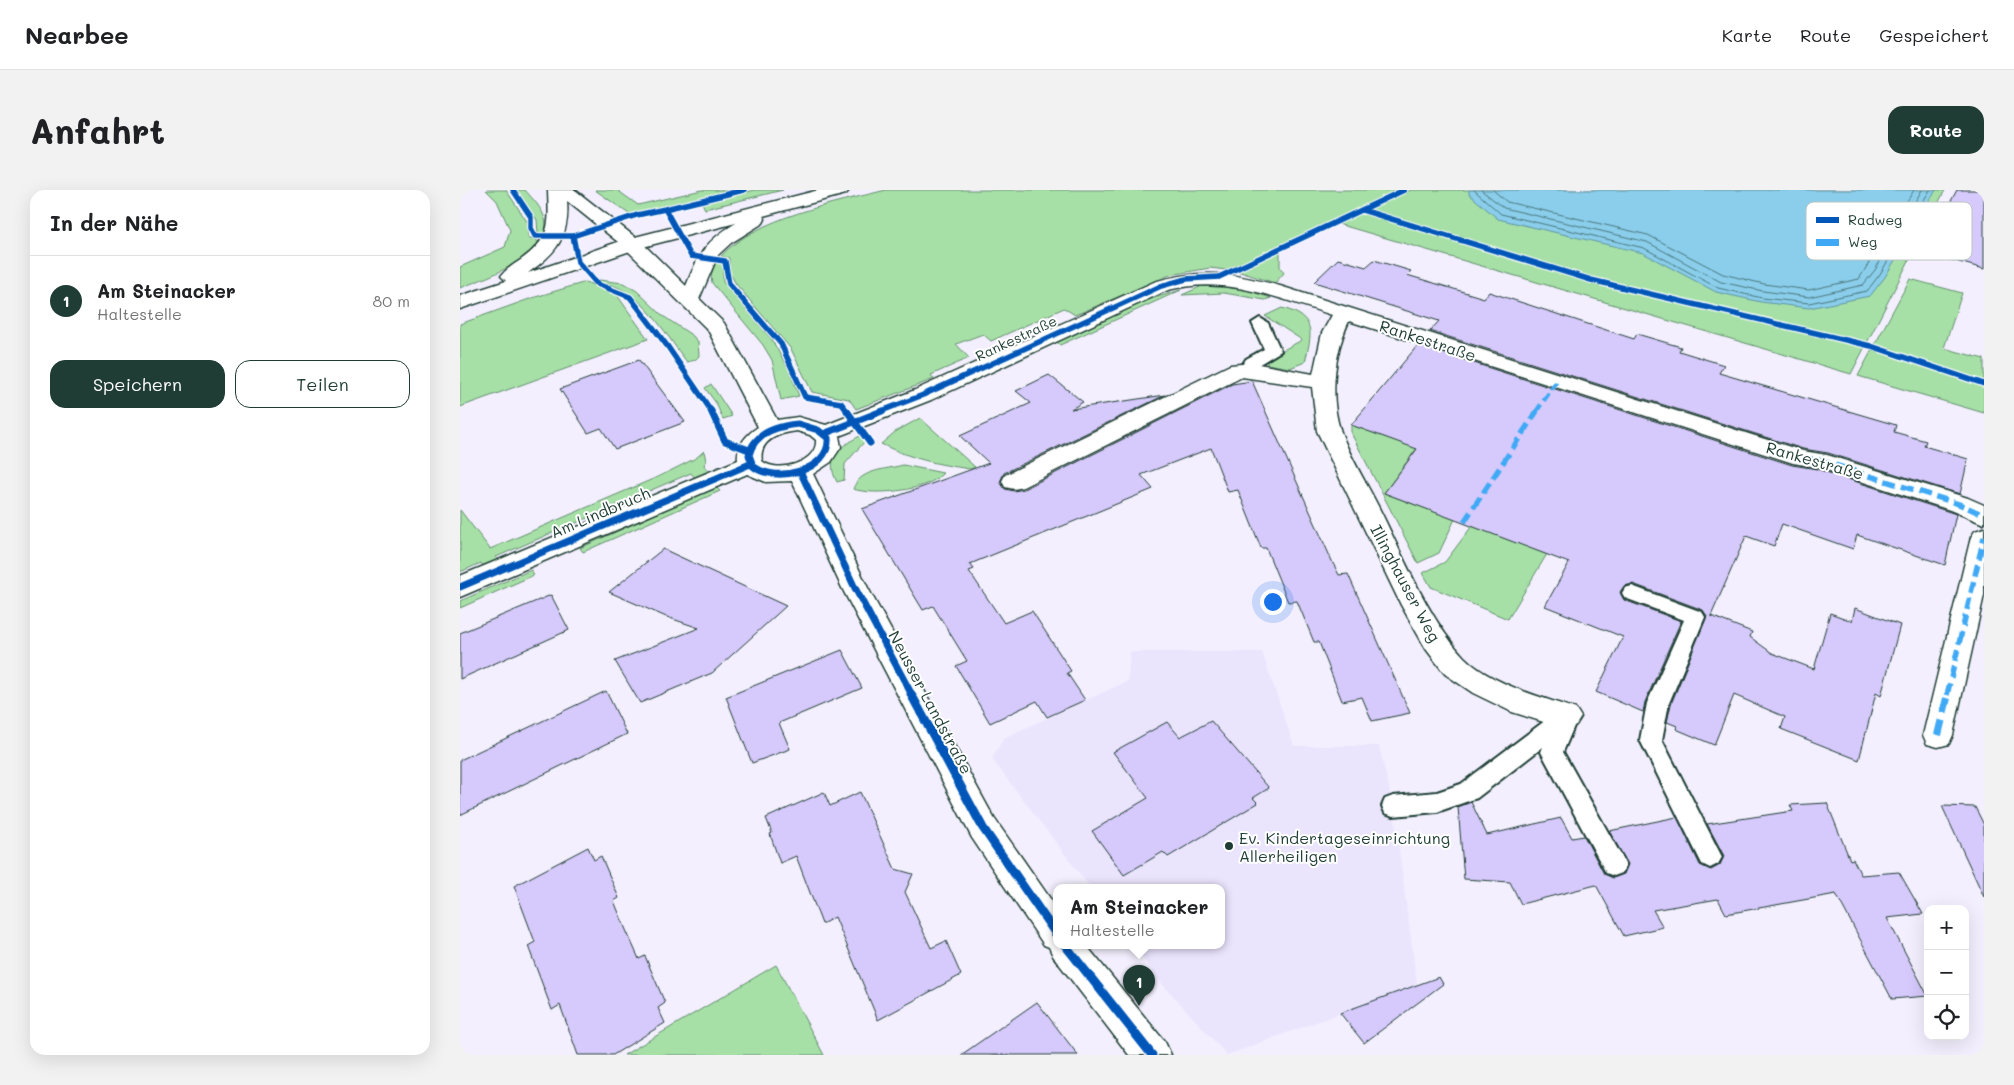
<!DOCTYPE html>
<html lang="de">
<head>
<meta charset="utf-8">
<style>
	:root { --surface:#fff; --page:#f2f2f2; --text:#202124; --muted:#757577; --line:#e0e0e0; --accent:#1f3d34 }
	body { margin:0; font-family:Mali,sans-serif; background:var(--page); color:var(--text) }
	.controls { position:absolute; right:15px; bottom:15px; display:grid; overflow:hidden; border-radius:10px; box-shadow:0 5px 20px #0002 }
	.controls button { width:45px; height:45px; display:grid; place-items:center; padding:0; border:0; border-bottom:1px solid var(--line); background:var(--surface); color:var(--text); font:25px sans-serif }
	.you { position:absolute; left:812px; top:411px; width:18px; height:18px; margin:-12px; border:4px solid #fff; border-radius:50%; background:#1a73e8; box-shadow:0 0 0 8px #1a73e833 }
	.badge { display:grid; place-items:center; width:32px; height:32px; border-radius:50%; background:var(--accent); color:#fff; font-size:16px; font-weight:700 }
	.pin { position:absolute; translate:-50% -41px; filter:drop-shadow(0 1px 2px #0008) }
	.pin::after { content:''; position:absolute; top:26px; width:18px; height:15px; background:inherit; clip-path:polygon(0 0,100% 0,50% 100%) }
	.popup { position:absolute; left:593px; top:694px; width:172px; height:65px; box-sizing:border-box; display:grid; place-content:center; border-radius:10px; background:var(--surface); filter:drop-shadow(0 1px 4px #0005); font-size:16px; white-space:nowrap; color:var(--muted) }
	.popup b { font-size:19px; color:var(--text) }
	.popup::after { content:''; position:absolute; left:50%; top:100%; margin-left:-10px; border:10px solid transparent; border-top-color:var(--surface) }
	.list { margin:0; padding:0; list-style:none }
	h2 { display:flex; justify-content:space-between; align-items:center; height:65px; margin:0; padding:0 20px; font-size:21px }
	h2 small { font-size:16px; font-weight:400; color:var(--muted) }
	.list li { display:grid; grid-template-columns:32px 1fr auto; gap:15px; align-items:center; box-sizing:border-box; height:90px; padding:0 20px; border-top:1px solid var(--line) }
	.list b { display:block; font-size:19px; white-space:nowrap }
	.list p { margin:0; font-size:16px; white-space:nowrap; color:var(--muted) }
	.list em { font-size:16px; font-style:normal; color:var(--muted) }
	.actions { display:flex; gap:10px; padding:15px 20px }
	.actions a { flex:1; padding:11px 0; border:1px solid var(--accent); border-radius:15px; text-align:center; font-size:18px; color:var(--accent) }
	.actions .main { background:var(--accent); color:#fff }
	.icon { flex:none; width:28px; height:28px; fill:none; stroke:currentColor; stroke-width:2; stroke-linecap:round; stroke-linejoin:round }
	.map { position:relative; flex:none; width:1524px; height:865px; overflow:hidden; border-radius:15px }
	header { display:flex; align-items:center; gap:30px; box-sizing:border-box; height:70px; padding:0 25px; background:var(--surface); border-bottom:1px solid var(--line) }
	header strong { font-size:24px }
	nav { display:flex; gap:28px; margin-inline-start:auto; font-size:18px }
	.intro { display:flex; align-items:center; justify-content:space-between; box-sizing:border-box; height:120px; padding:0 30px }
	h1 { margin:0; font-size:35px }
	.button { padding:12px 22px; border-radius:15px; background:var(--accent); color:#fff; font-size:18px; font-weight:700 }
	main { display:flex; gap:30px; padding:0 30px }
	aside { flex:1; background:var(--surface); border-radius:15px; box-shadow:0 5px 20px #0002 }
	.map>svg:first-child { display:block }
</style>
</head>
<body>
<header>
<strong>Nearbee</strong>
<nav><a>Karte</a><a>Route</a><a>Gespeichert</a></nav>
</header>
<div class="intro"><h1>Anfahrt</h1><a class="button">Route</a></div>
<main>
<aside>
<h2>In der Nähe<small></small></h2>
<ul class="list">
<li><span class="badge">1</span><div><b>Am Steinacker</b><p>Haltestelle</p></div><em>80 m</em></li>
</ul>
<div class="actions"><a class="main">Speichern</a><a>Teilen</a></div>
</aside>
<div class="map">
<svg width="1524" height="865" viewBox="0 0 1524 865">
	<rect width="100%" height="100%" fill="#f3effe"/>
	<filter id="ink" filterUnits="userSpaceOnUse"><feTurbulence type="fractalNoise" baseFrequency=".02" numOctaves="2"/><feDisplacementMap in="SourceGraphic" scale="10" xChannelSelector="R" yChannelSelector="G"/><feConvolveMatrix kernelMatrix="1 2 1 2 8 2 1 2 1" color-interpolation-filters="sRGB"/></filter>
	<g filter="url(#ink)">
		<path fill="#eae4fd" d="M 670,462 L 802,462 L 834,556 L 919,556 L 933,616 L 957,795 L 767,865 L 699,790 L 673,755 L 762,755 L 762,697 L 630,697 L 532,569 L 544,548 L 668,491 Z"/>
		<path fill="#a6e0a6" stroke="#628e6d" d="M 26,0 L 46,0 L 68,33 L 68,47 L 80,52 C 60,76 28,87 0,98 L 0,77 L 45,57 L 50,40 L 37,11 Z
			M 57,0 L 65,0 C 76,13 91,26 84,45 L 78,43 L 77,30 Z
			M 135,0 L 157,0 L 178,15 L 242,0 L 270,0 L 169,24 Z
			M 295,0 L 323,0 L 245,19 L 242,13 Z
			M 426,0 L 940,0 L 766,80 L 750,78 L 710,85 L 615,125 L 604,118 L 531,151 L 523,144 L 496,154 L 509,168 L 471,185 L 474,189 L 396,219 L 389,209 L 352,202 L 331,159 L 276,94 L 270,83 L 269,68 L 261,66 C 297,27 375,13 426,0 Z
			M 951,0 L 1485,0 L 1391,184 L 878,34 Z
			M 820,61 L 820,77 L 824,83 L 815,93 L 777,81 Z
			M 256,71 L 263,73 L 263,92 L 312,150 L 329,180 L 339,206 L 321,210 L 312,170 L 303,155 L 252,93 L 251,85 Z
			M 1450,89 L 1502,103 L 1484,158 L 1524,169 L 1524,223 L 1398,186 Z
			M 139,90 L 163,93 L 177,101 L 203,126 L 233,146 L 238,152 L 239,166 L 235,170 L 227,172 C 204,143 181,97 141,93 Z
			M 126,92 L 157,105 L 188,149 L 0,217 L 0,134 L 72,108 Z
			M 742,96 L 780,98 L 811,108 L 805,110 L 764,103 L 722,105 Z
			M 721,100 L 600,155 L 597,152 L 687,110 Z
			M 822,118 C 857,127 852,143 845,172 L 830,178 L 807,174 L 808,168 L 842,150 L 805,126 Z
			M 251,194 L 272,226 L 263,229 L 256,213 L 245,198 Z
			M 460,228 L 515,277 L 510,279 C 476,274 452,269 421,254 L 435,242 Z
			M 891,235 L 957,258 L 924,303 L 995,329 L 979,363 L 958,373 L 891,243 Z
			M 400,246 L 405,251 L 385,274 L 384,290 L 377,292 C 364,268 380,256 400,246 Z
			M 244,261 L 246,271 L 244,275 L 249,282 L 235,288 L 231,283 L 175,307 L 178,312 L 168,317 L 164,312 L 107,337 L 110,342 L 98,347 L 94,342 L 36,367 L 39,373 L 25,379 L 21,373 L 0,382 L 0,320 L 30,359 L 200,286 L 236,268 Z
			M 443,275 L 483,283 C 469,301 414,306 393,299 C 400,279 425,280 443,275 Z
			M 256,297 L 260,301 L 123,362 L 120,358 Z
			M 1012,336 L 1087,364 L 1048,429 L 971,397 L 963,383 L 985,372 Z
			M 71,380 L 74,385 L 0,418 L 0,411 Z
			M 316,775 L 364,865 L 164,865 Z"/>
		<path fill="#8aceeb" stroke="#5f94a2" d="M 1009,0 L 1476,0 L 1425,87 L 1410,106 L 1349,118 L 1301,112 L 1256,102 L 1183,63 L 1038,29 L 1009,4 Z"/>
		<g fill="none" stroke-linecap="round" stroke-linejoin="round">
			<path stroke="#4a777d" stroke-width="1" d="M 1014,0 L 1041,24 L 1184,58 L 1258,98 L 1302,108 L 1349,113 L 1407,101 L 1420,84 L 1470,0
				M 1021,0 L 1044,18 L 1187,52 L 1261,92 L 1303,101 L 1349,107 L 1403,95 L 1415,80 L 1462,0
				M 1033,0 L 1047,12 L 1188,45 L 1263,84 L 1304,94 L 1349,100 L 1399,89 L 1454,0"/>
		</g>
		<path fill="#d6c9fb" stroke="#1f3d34" d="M 1497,0 L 1524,0 L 1524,79 L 1485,68 L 1496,48 L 1474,42 Z
			M 878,69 L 906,77 L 914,70 L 951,81 L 947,85 L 1024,108 L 1029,102 L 1174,149 L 1177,144 L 1221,157 L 1219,161 L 1264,175 L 1259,183 L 1436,235 L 1434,242 L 1466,251 L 1464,256 L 1508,269 L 1500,304 L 1368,263 L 1343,259 L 970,141 L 979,131 L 854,92 Z
			M 958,155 L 1332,275 L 1357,279 L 1496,324 L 1485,375 L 1397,345 L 1393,359 L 1322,334 L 1314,356 L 1286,346 L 1251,426 L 1292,442 L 1290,447 L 1312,463 L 1354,479 L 1370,423 L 1392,431 L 1395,418 L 1440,435 L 1421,506 L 1416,503 L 1399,570 L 1321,539 L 1325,527 L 1274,505 L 1254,555 L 1216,539 L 1217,536 L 1207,532 L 1211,514 L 1247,426 L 1243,420 L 1173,394 L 1164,396 L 1160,402 L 1164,410 L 1221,431 L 1185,512 L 1183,522 L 1136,502 L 1163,447 L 1085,416 L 1109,373 L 924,303 L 957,259 L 891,235 Z
			M 179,170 L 225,232 L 155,259 L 141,238 L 128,243 L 100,199 Z
			M 589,185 L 623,212 L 611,219 L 705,205 L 544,283 L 540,292 L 545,299 L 554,301 L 564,299 L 772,194 L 792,191 L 872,371 L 879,385 L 888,384 L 950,523 L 912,531 L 902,507 L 882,511 L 859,452 L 854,452 L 837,411 L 828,412 L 806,358 L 801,358 L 778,300 L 768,302 L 751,258 L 681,285 L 693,299 L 510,374 L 514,379 L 509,381 L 544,433 L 572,421 L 611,481 L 607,483 L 625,510 L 587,527 L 577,511 L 530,533 L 496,476 L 507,471 L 473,416 L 463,420 L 402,319 L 529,273 L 500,246 L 571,213 L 556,201 Z
			M 203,359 L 326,416 L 252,483 L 180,513 L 155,471 L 239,438 L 204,426 L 149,402 Z
			M 91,405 L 109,440 L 0,489 L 0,443 Z
			M 382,460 L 402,498 L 319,533 L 330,559 L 292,573 L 266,507 Z
			M 146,501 L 167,544 L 0,625 L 0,570 Z
			M 751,531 L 809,598 L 793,608 L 798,613 L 708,667 L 703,662 L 664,685 L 632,641 L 688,608 L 653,562 L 707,532 L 720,547 Z
			M 364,602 L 370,616 L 400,602 L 435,679 L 453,684 L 445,702 L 471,758 L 486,751 L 501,785 L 418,830 L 375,727 L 362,734 L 336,666 L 320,673 L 310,644 L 312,643 L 306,628 Z
			M 1011,612 L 1027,645 L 1101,628 L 1112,648 L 1124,646 L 1144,684 L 1153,688 L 1164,684 L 1168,674 L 1149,641 L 1217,627 L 1240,675 L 1251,680 L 1260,675 L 1264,666 L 1247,634 L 1333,621 L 1330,615 L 1367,613 L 1390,670 L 1393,669 L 1401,685 L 1439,682 L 1463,724 L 1427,728 L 1468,806 L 1432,809 L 1376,704 L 1266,724 L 1258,709 L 1193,720 L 1203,737 L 1164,746 L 1136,695 L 1061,714 L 1050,692 L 1004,689 L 998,617 Z
			M 1482,616 L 1515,617 L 1524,635 L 1524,707 Z
			M 128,657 L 134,670 L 141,666 L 159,708 L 154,711 L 166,740 L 179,769 L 185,766 L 205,813 L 198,818 L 205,833 L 153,865 L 118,865 L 100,815 L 92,820 L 68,756 L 75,752 L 54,696 Z
			M 979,787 L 983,794 L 904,853 L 880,823 Z
			M 577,812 L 618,865 L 501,865 Z"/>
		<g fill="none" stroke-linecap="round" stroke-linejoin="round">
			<defs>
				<path id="service" d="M 800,128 L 808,133 L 821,161 L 798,175 L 793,183 L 781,183 L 779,180 L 786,169 L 804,159 L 792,133 Z
					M 1172,396 L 1242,422 L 1245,427 L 1209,513 L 1202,550 L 1262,667 L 1258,674 L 1250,678 L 1242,674 L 1180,550 L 1187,513 L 1224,430 L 1165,408 L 1162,403 L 1165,398 Z
					M 1106,518 L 1114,521 L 1117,529 L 1103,562 L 1162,667 L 1166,675 L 1162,683 L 1154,686 L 1146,683 L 1081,562 L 1083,557 L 1017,608 L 977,622 L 933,626 L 925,623 L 922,616 L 925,609 L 933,606 L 977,602 L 1001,594 L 1098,521 Z"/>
				<path id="minor" d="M 172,48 L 179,50 L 264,133 L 317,230 L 338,227 L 366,235 L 455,200 L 694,92 C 744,78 771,83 820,96 L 1343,261 L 1367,265 L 1508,308 L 1524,315 L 1524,334 L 1490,320 L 1357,277 L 1333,273 L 889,131 C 874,163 869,208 881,242 C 890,267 906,292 918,316 C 942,363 968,429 1004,467 C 1030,494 1082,507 1116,519 L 1121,527 L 1116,535 L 1106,539 L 1052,522 L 1013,503 L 985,484 L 966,459 L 941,415 L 857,241 L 852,197 L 782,187 L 563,297 L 554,299 L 545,297 L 542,291 L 545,285 L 770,175 L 793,173 L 853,184 L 862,143 L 872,125 C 818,108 765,85 708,100 L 471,210 L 379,246 L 381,257 L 371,272 L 353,284 L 408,398 L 534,628 L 596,717 L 596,755 L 626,755 L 705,852 L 711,865 L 669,865 L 593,766 L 589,757 L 584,755 L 512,648 L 382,398 L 332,291 L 306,292 L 287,284 L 0,407 L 0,386 L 278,270 C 276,256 287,244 298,237 L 248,140 L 165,58 L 162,54 L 165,50 ZM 337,241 L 350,245 L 356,250 C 358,273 317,284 302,271 C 298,250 320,243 337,241 Z
					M 1524,338 L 1524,405 L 1493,545 L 1489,554 L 1478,557 L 1467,554 L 1463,545 L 1511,347 L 1515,341 Z"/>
				<path id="secondary" d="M 88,0 L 115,0 L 175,47 L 359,0 L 389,0 L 386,4 L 303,26 L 305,29 L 303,33 L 271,53 L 258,65 L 237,114 L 230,116 L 223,114 L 220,110 C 237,72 237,56 276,33 L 179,58 L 0,119 L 0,106 L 46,91 L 41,86 C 46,79 55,74 62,69 C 92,47 89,33 88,0 ZM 107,11 L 158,52 L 68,83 C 96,63 110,47 107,11 Z"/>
			</defs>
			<use href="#service" stroke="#1f3d34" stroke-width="4"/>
			<use href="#minor" stroke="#1f3d34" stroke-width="3"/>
			<use href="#secondary" stroke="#1f3d34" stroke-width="3"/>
			<use href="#service" fill="#fff" fill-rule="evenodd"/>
			<use href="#minor" fill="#fff" fill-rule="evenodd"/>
			<use href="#secondary" fill="#fff" fill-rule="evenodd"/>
			<path stroke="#3fa9f5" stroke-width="4.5" stroke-dasharray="9 4.5" stroke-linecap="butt" d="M 1076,222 L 1097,191"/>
			<path stroke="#3fa9f5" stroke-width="5.5" stroke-dasharray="12 5.5" stroke-linecap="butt" d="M 1341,268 L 1359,270 L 1499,314 L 1524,325
				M 1004,332 L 1077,221
				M 1487,505 L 1524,347"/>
			<path stroke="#3fa9f5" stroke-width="8" stroke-dasharray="15 8" stroke-linecap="butt" d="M 1478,545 L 1488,504"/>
			<defs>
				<path id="cycleway-far2" d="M 53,0 L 71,27 L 71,38 L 75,46 L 113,46
					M 284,0 L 205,19 L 231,66 L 265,71 L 269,94 L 321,154 L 345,207 L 381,213 L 388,222
					M 205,19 L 177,25 L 113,46 L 118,72 L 137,94 L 170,107 L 208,157 L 252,222
					M 902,20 L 1131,90 L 1411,156 L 1524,194
					M 419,222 L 463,205 L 701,96 L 726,89 L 759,87 L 944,0"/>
				<path id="cycleway-far1" d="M 251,221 L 265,251 L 289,260
					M 387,221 L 410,253
					M 338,234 L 358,240 L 368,248 C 371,281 314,294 293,276 L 289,265 C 294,242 318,236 338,234 Z
					M 366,243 L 422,221
					M 340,281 L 395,398 L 452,505
					M 0,397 L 290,274"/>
				<path id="cycleway" d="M 451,504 L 523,638 L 596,744
					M 605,755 L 692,865"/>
			</defs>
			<use href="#cycleway-far2" stroke="#fff" stroke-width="8"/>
			<use href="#cycleway-far1" stroke="#fff" stroke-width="10"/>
			<use href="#cycleway" stroke="#fff" stroke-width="12"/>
			<use href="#cycleway-far2" stroke="#0057b8" stroke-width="5.5"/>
			<use href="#cycleway-far1" stroke="#0057b8" stroke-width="7"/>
			<use href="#cycleway" stroke="#0057b8" stroke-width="9"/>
		</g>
	</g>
	<circle fill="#1f3d34" stroke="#fff" stroke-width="2" cx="769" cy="656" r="5"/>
	<g text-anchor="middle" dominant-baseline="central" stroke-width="4" stroke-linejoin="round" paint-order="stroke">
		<g font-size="14" fill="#1f3d34" stroke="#fff">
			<text transform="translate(556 148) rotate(-25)">Rankestraße</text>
		</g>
		<g font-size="16" fill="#1f3d34" stroke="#fff">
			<text transform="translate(968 150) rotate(18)">Rankestraße</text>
			<text transform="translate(1355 270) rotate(16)">Rankestraße</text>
			<text transform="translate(140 322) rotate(-23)">Am Lindbruch</text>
			<text transform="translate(946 393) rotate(62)">Illinghauser Weg</text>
			<text transform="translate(471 512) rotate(62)">Neusser Landstraße</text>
		</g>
		<g font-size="16" fill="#1f3d34" stroke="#fff" text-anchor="start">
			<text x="779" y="647">Ev. Kindertageseinrichtung<tspan x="779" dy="18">Allerheiligen</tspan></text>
		</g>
	</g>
	<rect x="1346" y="12" width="166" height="58" rx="8" fill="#fff" stroke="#bcc5c2" stroke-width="1"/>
	<rect x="1356" y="27" width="23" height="6" fill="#0057b8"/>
	<rect x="1356" y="49" width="23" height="7" fill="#3fa9f5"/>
	<g font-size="14" fill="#1f3d34">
		<text x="1388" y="35">Radweg</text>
		<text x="1388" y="57">Weg</text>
	</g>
</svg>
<div class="controls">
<button>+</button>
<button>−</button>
<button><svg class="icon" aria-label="locate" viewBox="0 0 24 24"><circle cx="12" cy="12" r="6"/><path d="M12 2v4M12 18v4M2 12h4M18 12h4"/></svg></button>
</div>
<div class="you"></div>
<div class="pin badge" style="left:679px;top:816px">1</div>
<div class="popup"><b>Am Steinacker</b>Haltestelle</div>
</div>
</main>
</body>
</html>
